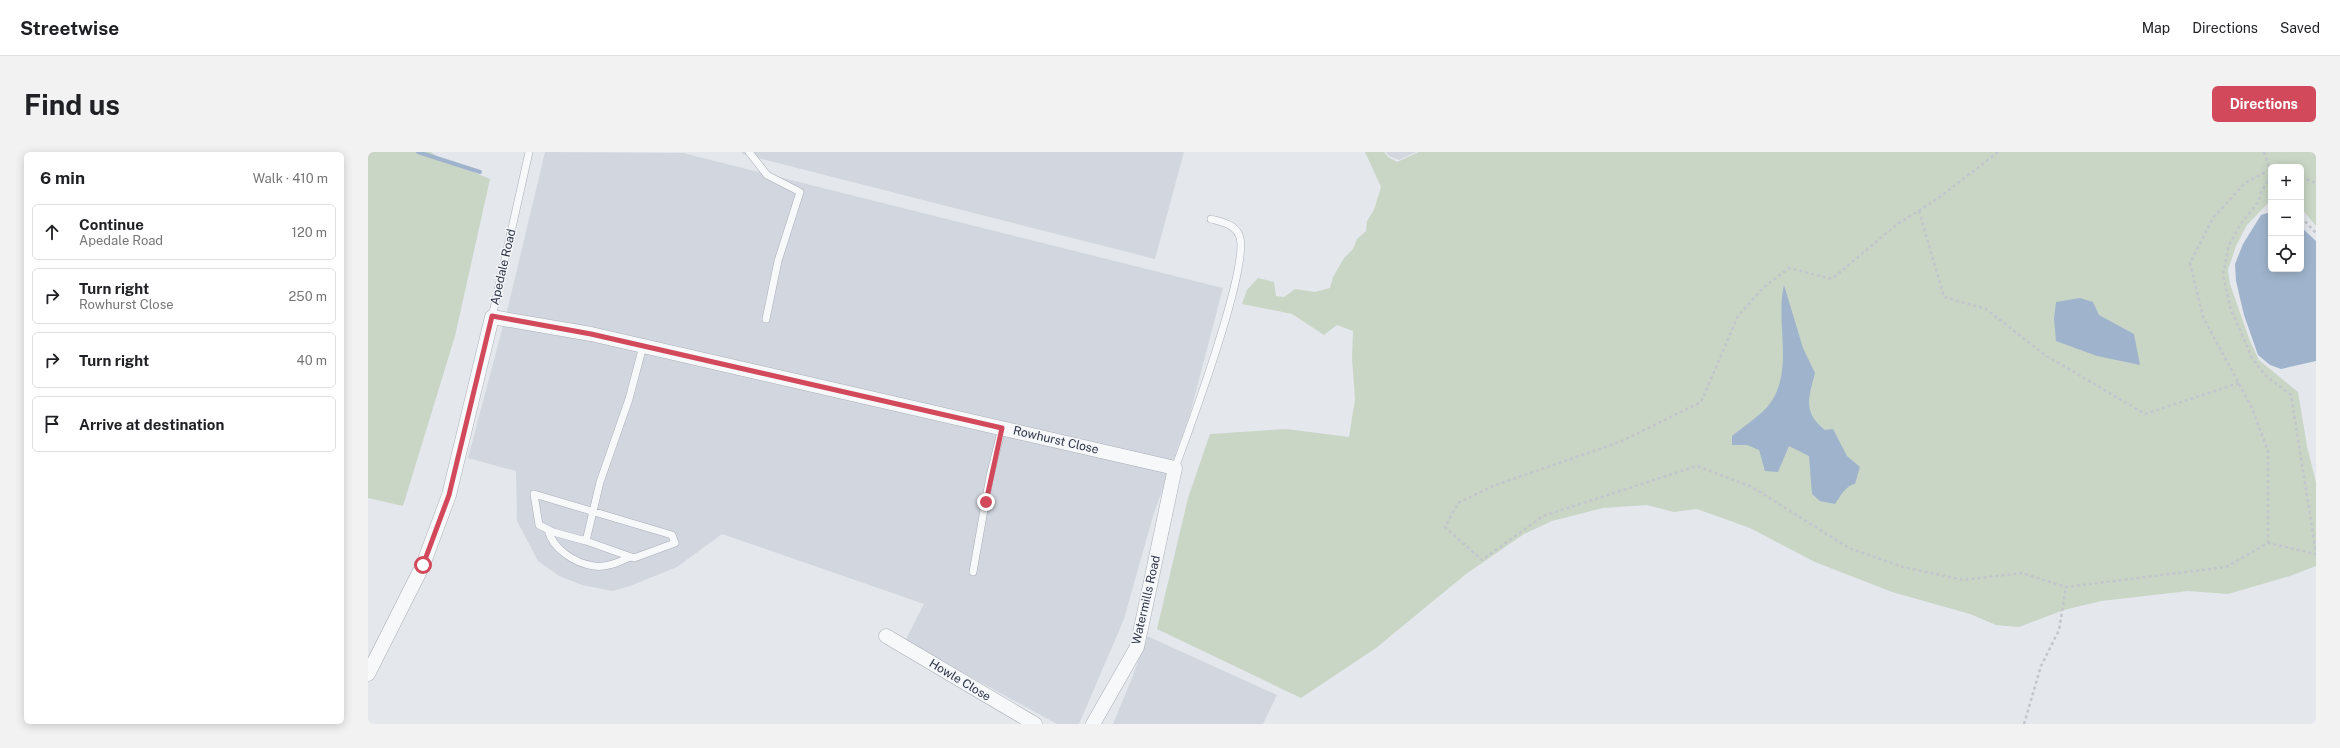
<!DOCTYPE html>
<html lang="en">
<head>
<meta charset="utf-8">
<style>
	:root { --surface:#fff; --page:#f2f2f2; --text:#202124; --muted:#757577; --line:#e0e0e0; --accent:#d1495b }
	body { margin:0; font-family:"Public Sans",sans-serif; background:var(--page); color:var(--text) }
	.controls { position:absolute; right:12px; top:12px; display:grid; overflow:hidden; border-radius:6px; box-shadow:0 2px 10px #0003 }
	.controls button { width:36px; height:36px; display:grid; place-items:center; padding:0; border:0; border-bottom:1px solid var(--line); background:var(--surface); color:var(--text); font:20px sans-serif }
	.stop { position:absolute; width:12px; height:12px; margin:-9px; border:3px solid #d1495b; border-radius:50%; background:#fff }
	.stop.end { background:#d1495b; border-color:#fff; box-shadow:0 1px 4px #0008 }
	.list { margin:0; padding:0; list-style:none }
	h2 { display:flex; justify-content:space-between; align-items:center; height:52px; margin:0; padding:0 16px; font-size:17px }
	h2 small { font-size:13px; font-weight:400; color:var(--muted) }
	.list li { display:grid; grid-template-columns:26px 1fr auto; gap:12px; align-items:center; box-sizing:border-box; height:56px; margin:0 8px 8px; padding:0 8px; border:1px solid var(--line); border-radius:6px }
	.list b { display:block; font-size:15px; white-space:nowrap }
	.list p { margin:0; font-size:13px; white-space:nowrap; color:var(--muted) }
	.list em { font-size:13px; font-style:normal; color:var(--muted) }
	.icon { flex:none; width:22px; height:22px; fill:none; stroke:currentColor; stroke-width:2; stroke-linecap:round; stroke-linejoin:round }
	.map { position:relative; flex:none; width:1948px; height:572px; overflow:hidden; border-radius:6px }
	header { display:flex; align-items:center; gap:24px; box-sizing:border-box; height:56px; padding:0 20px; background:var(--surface); border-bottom:1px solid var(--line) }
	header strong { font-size:19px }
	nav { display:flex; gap:22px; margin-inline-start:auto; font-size:14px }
	.intro { display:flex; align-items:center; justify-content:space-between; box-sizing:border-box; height:96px; padding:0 24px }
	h1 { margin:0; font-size:28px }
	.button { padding:10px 18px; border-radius:6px; background:var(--accent); color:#fff; font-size:14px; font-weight:700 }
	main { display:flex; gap:24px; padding:0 24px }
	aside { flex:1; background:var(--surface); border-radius:6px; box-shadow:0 2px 10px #0003 }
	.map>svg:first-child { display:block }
</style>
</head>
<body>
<header>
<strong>Streetwise</strong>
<nav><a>Map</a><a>Directions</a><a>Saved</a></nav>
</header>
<div class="intro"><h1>Find us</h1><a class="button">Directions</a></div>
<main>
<aside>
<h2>6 min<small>Walk · 410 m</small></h2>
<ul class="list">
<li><svg class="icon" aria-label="ahead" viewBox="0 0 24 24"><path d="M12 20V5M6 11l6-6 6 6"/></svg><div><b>Continue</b><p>Apedale Road</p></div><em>120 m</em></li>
<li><svg class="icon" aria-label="right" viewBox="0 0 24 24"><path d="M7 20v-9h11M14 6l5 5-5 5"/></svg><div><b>Turn right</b><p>Rowhurst Close</p></div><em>250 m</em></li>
<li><svg class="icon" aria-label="right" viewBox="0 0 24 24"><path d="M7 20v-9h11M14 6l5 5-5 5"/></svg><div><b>Turn right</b></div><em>40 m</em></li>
<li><svg class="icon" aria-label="arrive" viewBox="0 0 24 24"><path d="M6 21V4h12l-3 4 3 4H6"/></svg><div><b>Arrive at destination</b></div></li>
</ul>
</aside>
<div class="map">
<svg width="1948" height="572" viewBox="0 0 1948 572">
	<rect width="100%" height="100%" fill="#e4e7ec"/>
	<path fill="#d2d6de" d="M 177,0 L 315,1 L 855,136 L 822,262 L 785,364 L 756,467 L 711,572 L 689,572 L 537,489 L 556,452 L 354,382 L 309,415 L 262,434 L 244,439 L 214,433 L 191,424 L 170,409 L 149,369 L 148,319 L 100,306 L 140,155 Z
		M 374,0 L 816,0 L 787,107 L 374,2 Z
		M 1018,0 L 1048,0 L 1031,8 L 1021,4 Z
		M 779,484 L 909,543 L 895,572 L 745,572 L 764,526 Z"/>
	<path fill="#c9d6c5" d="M 0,0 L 63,0 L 73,7 L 122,27 L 87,184 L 35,354 L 0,346 Z
		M 997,0 L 1016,0 L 1020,5 L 1029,10 L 1051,0 L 1948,0 L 1948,74 L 1933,56 L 1933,15 L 1903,15 L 1903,48 L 1879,73 L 1868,94 L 1860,118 L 1862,132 L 1882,189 L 1891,208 L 1930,240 L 1939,294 L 1948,331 L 1948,414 L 1922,424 L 1860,442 L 1820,439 L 1733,449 L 1696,458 L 1651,475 L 1628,473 L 1602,462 L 1524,440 L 1447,410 L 1382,376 L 1329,357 L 1306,360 L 1279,353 L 1235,356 L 1184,369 L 1156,382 L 1098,422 L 1008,496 L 933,546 L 789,477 L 820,346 L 842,282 L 918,277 L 981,285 L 987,247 L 984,206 L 985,179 L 969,173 L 956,183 L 924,162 L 874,152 L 879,138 L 890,126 L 906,130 L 908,144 L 916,145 L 927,137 L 947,140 L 962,136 L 965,125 L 976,106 L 985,97 L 989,87 L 998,79 L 999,69 L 1006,58 L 1013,35 Z"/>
	<path fill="#9fb4cc" d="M 1903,60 L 1903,117 L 1933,117 L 1933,75 L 1948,89 L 1948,209 L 1913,217 L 1902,213 L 1890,203 L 1876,163 L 1868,129 L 1867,112 L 1875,92 L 1893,63 Z
		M 1416,133 L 1435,196 L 1447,221 C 1441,245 1434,260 1457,278 L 1465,277 L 1479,304 L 1492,315 L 1487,332 C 1478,333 1472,345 1467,352 L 1452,349 L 1444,342 L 1441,304 L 1421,294 L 1410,320 L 1397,319 L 1391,298 L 1379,293 L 1364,293 L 1364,284 C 1375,275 1396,261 1403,250 C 1426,216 1407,170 1416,133 Z
		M 1712,146 L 1725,150 L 1731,163 L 1766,182 L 1772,213 L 1729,204 L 1688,189 L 1686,167 L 1688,150 Z"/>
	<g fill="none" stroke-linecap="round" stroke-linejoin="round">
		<path stroke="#9fb4cc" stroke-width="4" d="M 50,0 L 112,20"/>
		<defs>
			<path id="service" d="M 381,0 L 399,23 L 432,40 L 410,109 L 398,167
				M 124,165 L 161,0
				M 807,316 C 820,281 884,109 871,83 C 866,72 854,70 843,67
				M 166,342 L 304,383 L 307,391 L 266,406 L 218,389 L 185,380 L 171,373 Z
				M 180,378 C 185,397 206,411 226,414 C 239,416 251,410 262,405
				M 218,389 L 232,330 L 261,247 L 275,194
				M 605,420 L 622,324 L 634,276"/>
			<path id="minor" d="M 518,484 L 667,572
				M 0,522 L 55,413 L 81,343 L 124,165 L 223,182 L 807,316 L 769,495 L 725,572"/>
		</defs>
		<use href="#service" stroke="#a9aeb7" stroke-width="8"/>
		<use href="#minor" stroke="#a9aeb7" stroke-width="15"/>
		<path stroke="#c2c5cb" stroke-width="2.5" stroke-dasharray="3 3" stroke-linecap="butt" d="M 1630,0 L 1572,45 L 1528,73 L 1464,127 L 1421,116 L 1395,136 L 1370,164 L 1333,250 L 1254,289 L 1125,334 L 1090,351 L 1077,375 L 1114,408 L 1175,364 L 1329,314 L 1384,335 L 1481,396 L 1535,415 L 1595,428 L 1654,421 L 1698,435 L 1858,415 L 1900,391 L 1948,402
			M 1896,0 L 1903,21
			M 1907,15 L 1908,15
			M 1903,24 L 1892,42 L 1891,49 L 1872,73 L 1861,93 L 1855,122 L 1862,155 L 1884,206 L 1897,223 L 1923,243 L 1948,401
			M 1933,25 L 1948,31
			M 1551,59 L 1576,145 L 1618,157 L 1677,203 L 1777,262 L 1871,231
			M 1933,65 L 1948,81
			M 1900,391 L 1900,299 L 1884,256 L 1835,165 L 1822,111 L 1845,66 L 1877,31 L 1903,17
			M 1656,572 L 1673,514 L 1691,478 L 1698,435"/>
		<use href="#service" stroke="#f7f8fa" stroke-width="7"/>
		<use href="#minor" stroke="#f7f8fa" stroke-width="14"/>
	</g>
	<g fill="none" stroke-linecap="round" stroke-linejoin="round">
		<path stroke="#d1495b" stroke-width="5" d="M 55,413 L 81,343 L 124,164 L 223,182 L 634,276 L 618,350"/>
	</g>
	<g text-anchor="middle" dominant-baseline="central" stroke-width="3" stroke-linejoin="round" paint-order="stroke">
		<g font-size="12" fill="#2b3445" stroke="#f4f6f9">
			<text transform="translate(135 115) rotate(-77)">Apedale Road</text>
			<text transform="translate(688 288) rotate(13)">Rowhurst Close</text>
			<text transform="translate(778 448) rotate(-77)">Watermills Road</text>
			<text transform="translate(592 528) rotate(31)">Howle Close</text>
		</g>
	</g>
</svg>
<div class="controls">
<button>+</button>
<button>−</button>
<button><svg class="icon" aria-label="locate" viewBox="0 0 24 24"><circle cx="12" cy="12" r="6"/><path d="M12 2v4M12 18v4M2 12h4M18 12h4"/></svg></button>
</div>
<div class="stop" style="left:55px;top:413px"></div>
<div class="stop end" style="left:618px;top:350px"></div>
</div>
</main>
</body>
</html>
